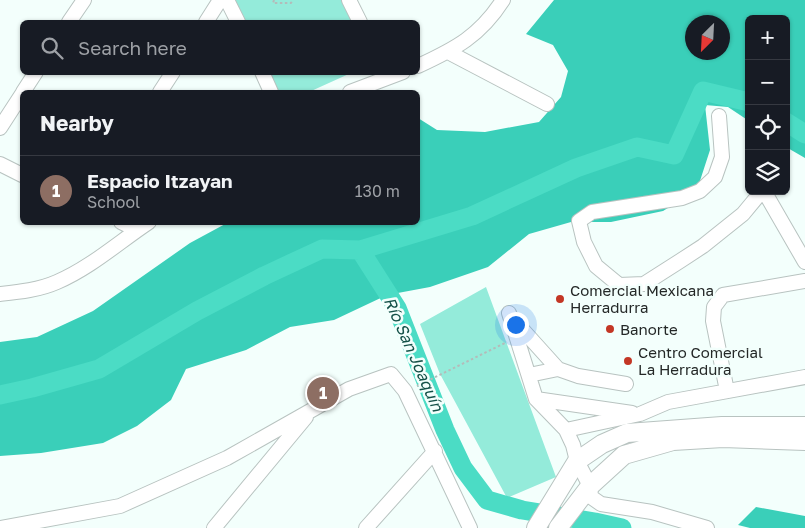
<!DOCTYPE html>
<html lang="en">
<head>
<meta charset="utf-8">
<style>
	:root { --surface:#171b24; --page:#20242c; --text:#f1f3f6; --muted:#9ea1a6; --line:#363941; --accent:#d93025 }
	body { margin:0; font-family:"Golos Text",sans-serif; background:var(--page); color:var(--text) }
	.controls { position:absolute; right:15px; top:15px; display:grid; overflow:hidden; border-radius:8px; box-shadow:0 1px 4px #0004 }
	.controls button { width:45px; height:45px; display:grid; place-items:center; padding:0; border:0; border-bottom:1px solid var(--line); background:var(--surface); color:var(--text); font:25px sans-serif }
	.compass { position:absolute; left:685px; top:15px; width:45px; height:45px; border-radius:50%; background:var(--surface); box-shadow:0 1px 4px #0004; rotate:204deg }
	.you { position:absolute; left:515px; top:324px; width:18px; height:18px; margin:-12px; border:4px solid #fff; border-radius:50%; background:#1a73e8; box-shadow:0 0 0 8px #1a73e833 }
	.badge { display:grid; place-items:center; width:32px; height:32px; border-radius:50%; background:var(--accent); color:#fff; font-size:16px; font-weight:700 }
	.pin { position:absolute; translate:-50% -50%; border:2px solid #fff; box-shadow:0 1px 5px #0006 }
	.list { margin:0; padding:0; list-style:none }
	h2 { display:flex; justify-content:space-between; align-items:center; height:65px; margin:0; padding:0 20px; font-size:21px }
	h2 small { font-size:16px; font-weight:400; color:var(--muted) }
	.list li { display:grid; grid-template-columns:32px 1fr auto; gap:15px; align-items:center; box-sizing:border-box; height:70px; padding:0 20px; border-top:1px solid var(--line) }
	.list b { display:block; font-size:19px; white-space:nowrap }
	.list p { margin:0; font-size:16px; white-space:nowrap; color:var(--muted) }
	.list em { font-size:16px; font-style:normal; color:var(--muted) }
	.icon { flex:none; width:28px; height:28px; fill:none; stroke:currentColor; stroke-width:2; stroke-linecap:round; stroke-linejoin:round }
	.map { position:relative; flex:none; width:805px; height:528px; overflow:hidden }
	.search { position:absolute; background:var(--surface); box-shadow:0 1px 4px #0004; left:20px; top:20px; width:400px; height:55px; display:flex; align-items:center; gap:12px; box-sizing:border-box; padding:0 18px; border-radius:8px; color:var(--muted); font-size:19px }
	.panel { position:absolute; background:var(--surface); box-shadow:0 1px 4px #0004; left:20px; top:90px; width:400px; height:135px; border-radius:8px }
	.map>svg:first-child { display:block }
</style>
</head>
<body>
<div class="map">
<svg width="805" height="528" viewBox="0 0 805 528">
	<rect width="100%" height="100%" fill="#f3fffc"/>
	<path fill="#94ebda" d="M 230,0 L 348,0 L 359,22 L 241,22 Z
		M 264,73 L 351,73 L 309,92 L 274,92 Z
		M 486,287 L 556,477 L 507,498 L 440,374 L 420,324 Z"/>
	<path fill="#3acfb9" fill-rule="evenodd" d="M 554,0 L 805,0 L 805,158 L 786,147 L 786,19 L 749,19 L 749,121 L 728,107 L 705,105 L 710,150 L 697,190 L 663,211 L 611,222 L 571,222 L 529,234 L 488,267 L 430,287 L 387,295 L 334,320 L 290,327 L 246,350 L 186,369 L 171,400 L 137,426 L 103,443 L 41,453 L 0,456 L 0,342 L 37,337 L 93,311 L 190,243 L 227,223 L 418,222 L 418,118 L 437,130 L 485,132 L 539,122 L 561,97 L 568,71 L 553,45 L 526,34 ZM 692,22 L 722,22 L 722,52 L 692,52 Z
		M 756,507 L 805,516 L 805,528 L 750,528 L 738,525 Z"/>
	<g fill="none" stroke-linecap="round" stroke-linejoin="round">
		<path stroke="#4bdcc5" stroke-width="19" d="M 786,122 L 805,134
			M 360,250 L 397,308 L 445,430 L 463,468 L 487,500 L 522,510 L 595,522 L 622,528
			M 0,395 L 32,388 L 99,369 L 197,311 L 264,276 L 322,249 L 360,250 L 472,216 L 576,168 L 637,147 L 674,155 L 703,91 L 749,102"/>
		<defs>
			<path id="minor" d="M 227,0 L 238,22
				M 349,0 L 360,22
				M 69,22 L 84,0
				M 206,22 L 220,0
				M 448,52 L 547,104
				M 418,66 C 455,49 480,36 503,0
				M 262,72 L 271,92
				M 23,92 L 36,72
				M 160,92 L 173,72
				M 350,92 L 403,72
				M 719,116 L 722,157 L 715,177 L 700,191 L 682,198 L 592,212 L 579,221 L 584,242 L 596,266 L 619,285 L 644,284 L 680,261 L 703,246 L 743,214 L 762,191
				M 0,128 L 22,94
				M 0,164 L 22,175
				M 764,191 L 805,262
				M 121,222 L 137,230
				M 0,294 C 19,292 39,290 57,282 C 90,268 119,242 149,222
				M 509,313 L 536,399 L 566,430 L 573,445 L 577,461 L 590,486 L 591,497 L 601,504 L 652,512 L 707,528
				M 512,318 L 558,369 L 578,376 L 626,384
				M 529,375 L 558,369
				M 727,391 L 713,321 L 714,307 L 723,295 L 805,281
				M 536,399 L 632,413
				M 566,430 L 640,414 L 668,402 L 805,377
				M 1,528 L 120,506 L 227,458 L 349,389 L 391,374 L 405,391 L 470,528
				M 214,528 L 306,417
				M 366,528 L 435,451"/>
			<path id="major" d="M 536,528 L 577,461 L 602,444 L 627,433 L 722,426 L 805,426
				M 558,528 L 590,486 L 624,455 L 673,441 L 723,438 L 805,441"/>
		</defs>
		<use href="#minor" stroke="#b8c3c0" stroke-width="16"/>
		<use href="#major" stroke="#b8c3c0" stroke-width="20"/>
		<path stroke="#b3bcba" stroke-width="2" stroke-dasharray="2.5 2.5" stroke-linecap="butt" d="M 274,0 L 273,3 L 291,3 L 293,0
			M 417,386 L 507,342"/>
		<use href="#minor" stroke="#fff" stroke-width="14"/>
		<use href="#major" stroke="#fff" stroke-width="18"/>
	</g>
	<g fill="#c33725" stroke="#f3fffc" stroke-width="2">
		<circle cx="560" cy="299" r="5"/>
		<circle cx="610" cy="329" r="5"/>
		<circle cx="628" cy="361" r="5"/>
	</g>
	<g text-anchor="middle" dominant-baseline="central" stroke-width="5" stroke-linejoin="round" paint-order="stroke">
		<g font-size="15" fill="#242827" stroke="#f3fffc" text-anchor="start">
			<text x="570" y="290">Comercial Mexicana<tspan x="570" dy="17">Herradurra</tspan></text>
			<text x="620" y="329">Banorte</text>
			<text x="638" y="352">Centro Comercial<tspan x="638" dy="17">La Herradura</tspan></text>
		</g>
		<g font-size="16" font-style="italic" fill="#145148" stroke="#f3fffc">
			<text transform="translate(414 354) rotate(66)">Río San Joaquín</text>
		</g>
	</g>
</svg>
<div class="controls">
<button>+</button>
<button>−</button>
<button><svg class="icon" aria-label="locate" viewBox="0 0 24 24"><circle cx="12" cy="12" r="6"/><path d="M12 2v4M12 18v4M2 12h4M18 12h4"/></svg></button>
<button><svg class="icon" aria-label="layers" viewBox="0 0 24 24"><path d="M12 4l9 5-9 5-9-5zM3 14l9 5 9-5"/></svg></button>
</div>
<svg class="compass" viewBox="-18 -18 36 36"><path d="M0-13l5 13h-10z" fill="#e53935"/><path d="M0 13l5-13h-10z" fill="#9ea1a6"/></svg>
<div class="you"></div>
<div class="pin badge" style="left:323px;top:393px;background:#8d6e63">1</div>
<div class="search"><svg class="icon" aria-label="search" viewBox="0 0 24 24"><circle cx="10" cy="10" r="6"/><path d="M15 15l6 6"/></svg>Search here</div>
<section class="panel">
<h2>Nearby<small></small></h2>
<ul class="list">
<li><span class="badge" style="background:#8d6e63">1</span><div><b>Espacio Itzayan</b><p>School</p></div><em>130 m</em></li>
</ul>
</section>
</div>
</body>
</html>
